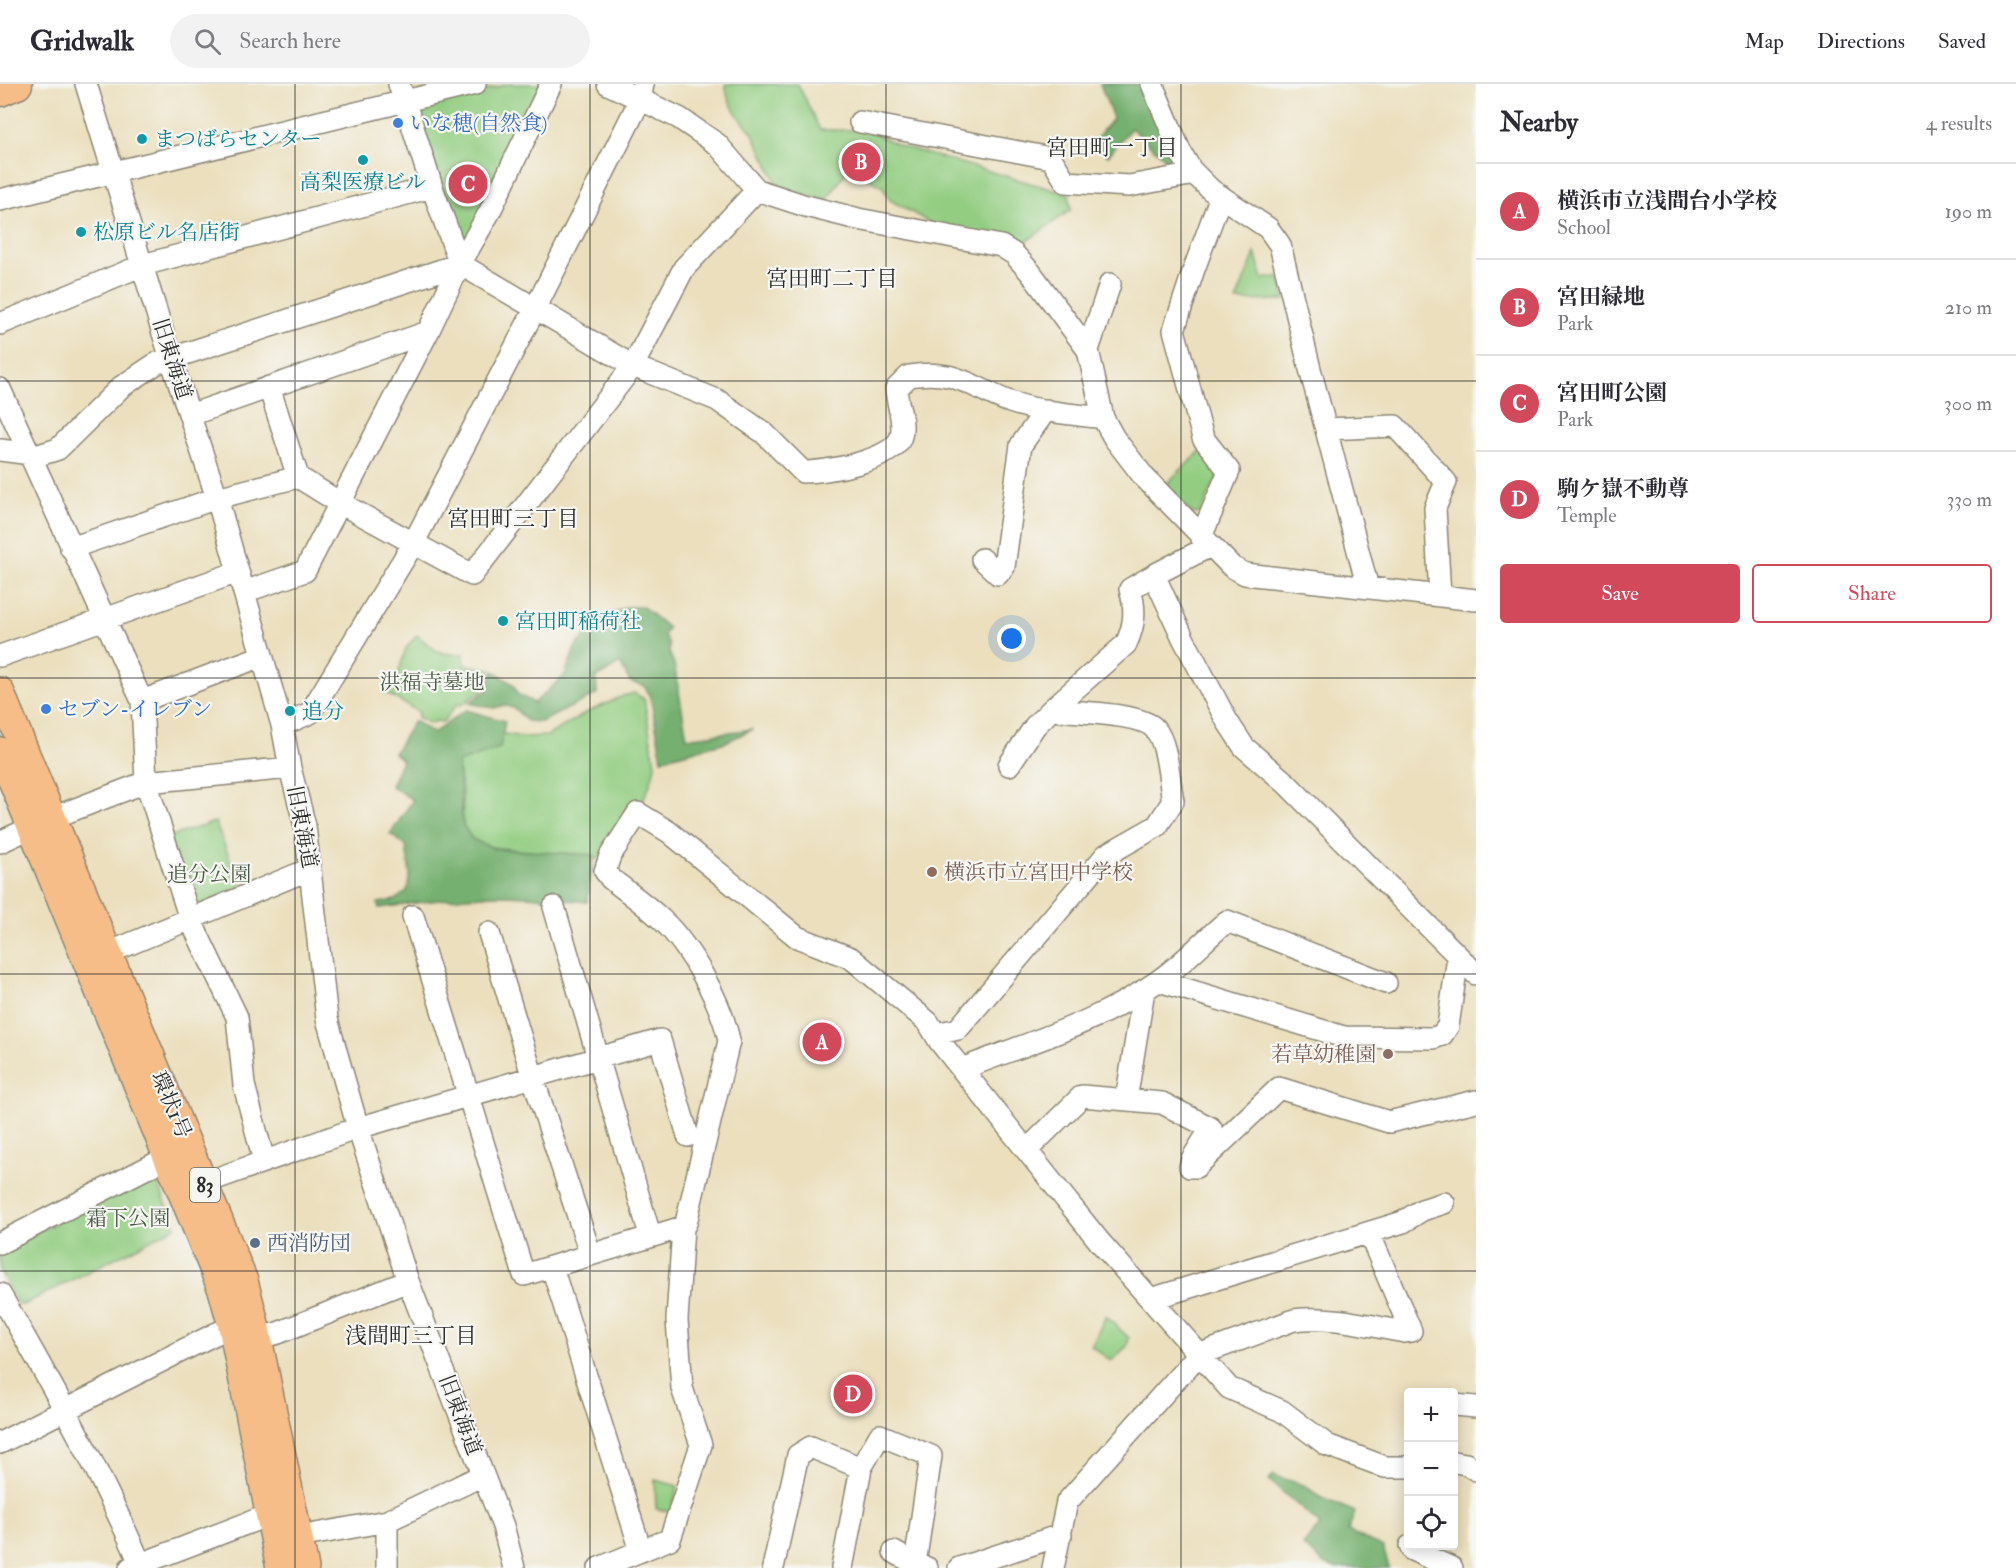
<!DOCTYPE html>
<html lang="en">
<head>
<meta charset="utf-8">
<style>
	:root { --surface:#fff; --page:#f2f2f3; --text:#2b2b33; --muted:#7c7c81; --line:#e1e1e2; --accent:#d1495b }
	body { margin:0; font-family:"IM FELL Double Pica","Noto Serif JP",serif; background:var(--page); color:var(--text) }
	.controls { position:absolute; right:18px; bottom:18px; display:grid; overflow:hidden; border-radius:6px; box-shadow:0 3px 15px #0003 }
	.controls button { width:54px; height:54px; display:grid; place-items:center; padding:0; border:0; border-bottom:2px solid var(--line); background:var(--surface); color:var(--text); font:30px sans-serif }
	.you { position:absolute; left:1012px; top:555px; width:21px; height:21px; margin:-15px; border:4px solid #fff; border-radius:50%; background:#1a73e8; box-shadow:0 0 0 9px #1a73e833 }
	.badge { display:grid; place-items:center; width:39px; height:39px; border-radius:50%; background:var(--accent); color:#fff; font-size:20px; font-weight:700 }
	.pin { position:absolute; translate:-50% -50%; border:3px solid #fff; box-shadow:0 2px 6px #0006 }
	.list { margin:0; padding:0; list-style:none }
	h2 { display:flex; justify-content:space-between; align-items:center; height:78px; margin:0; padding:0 24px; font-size:26px }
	h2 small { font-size:20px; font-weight:400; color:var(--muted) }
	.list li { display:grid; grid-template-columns:39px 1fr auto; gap:18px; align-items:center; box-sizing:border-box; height:96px; padding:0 24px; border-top:2px solid var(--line) }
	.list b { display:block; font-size:22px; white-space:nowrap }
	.list p { margin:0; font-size:20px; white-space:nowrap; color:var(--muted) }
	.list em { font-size:20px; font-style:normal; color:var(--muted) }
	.actions { display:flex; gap:12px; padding:18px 24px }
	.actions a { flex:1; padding:14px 0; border:2px solid var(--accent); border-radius:6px; text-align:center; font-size:21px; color:var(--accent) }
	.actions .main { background:var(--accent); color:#fff }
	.icon { flex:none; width:33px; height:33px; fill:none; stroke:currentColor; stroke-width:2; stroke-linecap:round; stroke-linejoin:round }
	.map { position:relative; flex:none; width:1476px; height:1484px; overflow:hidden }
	header { display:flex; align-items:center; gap:36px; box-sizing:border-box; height:84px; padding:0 30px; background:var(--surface); border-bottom:2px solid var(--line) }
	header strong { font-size:28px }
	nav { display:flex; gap:33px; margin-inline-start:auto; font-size:21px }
	.search { width:420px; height:54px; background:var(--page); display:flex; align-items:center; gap:15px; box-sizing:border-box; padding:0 21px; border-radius:33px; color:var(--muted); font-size:22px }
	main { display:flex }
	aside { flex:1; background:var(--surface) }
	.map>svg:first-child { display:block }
</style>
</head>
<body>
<header>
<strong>Gridwalk</strong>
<div class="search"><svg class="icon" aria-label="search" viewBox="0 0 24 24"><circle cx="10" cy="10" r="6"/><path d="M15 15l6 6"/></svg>Search here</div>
<nav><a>Map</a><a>Directions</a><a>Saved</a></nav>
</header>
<main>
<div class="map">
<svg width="1476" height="1484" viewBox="0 0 1476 1484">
	<rect width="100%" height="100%" fill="#f6f6f2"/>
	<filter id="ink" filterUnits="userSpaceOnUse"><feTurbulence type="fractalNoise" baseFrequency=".0167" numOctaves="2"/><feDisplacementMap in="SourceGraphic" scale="12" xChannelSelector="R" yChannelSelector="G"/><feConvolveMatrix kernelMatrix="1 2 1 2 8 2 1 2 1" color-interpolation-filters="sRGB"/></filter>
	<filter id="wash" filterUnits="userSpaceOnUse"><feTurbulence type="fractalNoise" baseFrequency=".008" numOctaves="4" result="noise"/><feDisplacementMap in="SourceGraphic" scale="24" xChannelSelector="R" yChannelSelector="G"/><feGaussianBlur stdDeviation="1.35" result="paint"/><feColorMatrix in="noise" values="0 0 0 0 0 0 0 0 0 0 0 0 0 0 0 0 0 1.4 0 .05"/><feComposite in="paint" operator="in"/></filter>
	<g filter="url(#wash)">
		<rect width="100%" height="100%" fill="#ebdfbd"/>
		<path fill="#93cd81" stroke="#5f7c56" stroke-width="1.5" d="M 508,0 L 548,0 L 461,168 L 419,33 L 424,23 Z
			M 725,0 L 798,0 L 820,46 L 868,46 L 900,62 L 1069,110 L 1071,126 L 1021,161 L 932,140 L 890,116 L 882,102 L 848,85 L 826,117 L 778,101 L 752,48 L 736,29 L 728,14 Z
			M 1255,169 L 1263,195 L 1280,192 L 1285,216 L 1236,217 Z
			M 1202,366 L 1219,390 L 1200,429 L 1193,430 L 1165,401 Z
			M 417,551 C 423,555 427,560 433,564 C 441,571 454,570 464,570 L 464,581 L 491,585 L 482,607 L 461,621 L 457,620 L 443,638 L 435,637 L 431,640 L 418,633 L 419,628 L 384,608 L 396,597 L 406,564 Z
			M 634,609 L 644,615 L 655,681 C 650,716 622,750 598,775 L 492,763 L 474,758 L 463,746 L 462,704 L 455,681 L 500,649 L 522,653 L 547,652 L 588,628 L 623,612 Z
			M 215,738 L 242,804 L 193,825 L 169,753 Z
			M 153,1089 L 176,1143 L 23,1221 L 18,1220 L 0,1187 L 0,1167 Z
			M 1106,1232 L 1129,1254 L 1127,1262 L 1111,1277 L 1091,1262 Z
			M 655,1396 L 678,1402 L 671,1428 L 656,1425 Z"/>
		<path fill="#76b06f" stroke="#506e4d" stroke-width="1.5" d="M 1100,0 L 1148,0 L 1178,73 L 1170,79 L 1131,44 L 1108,72 L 1093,58 L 1113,34 Z
			M 627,523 L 643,523 L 668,544 L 664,551 L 669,560 L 669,568 L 674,580 L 687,654 L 753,645 L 726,658 L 662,675 L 650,611 L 644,602 L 630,598 L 620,579 L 596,594 L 597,610 L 541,638 L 527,637 L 515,625 L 504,621 L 494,624 L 469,619 L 486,607 L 494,587 L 514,601 L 517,610 L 534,619 L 565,591 L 575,564 L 598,536 Z
			M 466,626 L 505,637 L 500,664 L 458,679 L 463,741 L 472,755 L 495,765 L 594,771 L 587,818 C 558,815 528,811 499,811 C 459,812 419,819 379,824 L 378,819 L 395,816 L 407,807 L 410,791 L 406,762 L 390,750 L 413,716 L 391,702 L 402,676 L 394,669 L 414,637 L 433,649 Z
			M 1273,1391 L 1306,1402 L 1318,1412 L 1355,1428 L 1348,1447 L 1383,1463 L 1389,1484 L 1336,1484 L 1325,1480 L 1303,1462 L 1320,1441 L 1269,1396 Z"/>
	</g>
	<g filter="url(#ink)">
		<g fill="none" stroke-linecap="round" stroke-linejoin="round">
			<defs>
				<path id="minor" d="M 86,0 L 171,275 L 217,414 L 282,641 L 290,684 L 305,742 L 327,935 L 358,1044 L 408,1197 L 503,1442 L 514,1484
					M 399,0 L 432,103 L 460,180 L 633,282 L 717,316 L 764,349 L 803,388 C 825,388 895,377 901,352 C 905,338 897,320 896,305 L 909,292 C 956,284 970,303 1010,318 C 1039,328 1072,330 1103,334
					M 608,0 L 679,34 L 717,60 L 757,106 L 806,122 L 858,135 L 1001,162 L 1014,170 L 1031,189 L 1088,266 L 1103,334 L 1114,354 L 1144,393 L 1232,483 L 1245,490 L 1476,516
					M 1152,0 L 1180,67 L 1191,86 L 1211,106 L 1268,144 L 1280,161 L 1310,285 L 1368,504
					M 860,38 L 1051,74 L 1066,98 L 1129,102 L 1195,90
					M 0,116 L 475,0
					M 0,240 L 143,181 L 432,103
					M 1088,266 L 1110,200
					M 269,303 L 298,393
					M 0,305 L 142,617 L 146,698 L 190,835 L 237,933 L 244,1001 L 264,1077
					M 190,331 L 428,248
					M 1326,345 L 1395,342 L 1446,398 L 1435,424 L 1440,512
					M 0,366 L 39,371 L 58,365 L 121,303 L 157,279 L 460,180
					M 1201,453 L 1229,387 L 1203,354 L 1174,246 L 1194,185 L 1221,112
					M 71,464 L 217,414 L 298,393 L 340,419 L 472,491 L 633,282 L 684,184 L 757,106
					M 982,475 L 998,490 L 1004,483 L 1021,361 L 1046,326
					M 1154,491 L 1183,554 L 1227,637 L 1244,663 L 1287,700 L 1476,890
					M 244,508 L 305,487 L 428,248 L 460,180 L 489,129 L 551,0
					M 0,572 L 238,488
					M 142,617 L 262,572
					M 1051,626 L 1126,560 C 1135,541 1136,525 1130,505 L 1154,491 L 1210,462
					M 282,641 L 310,629 L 413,460 L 535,225 L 640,16 L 643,0
					M 0,758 L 52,734 L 146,698 L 290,684
					M 554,823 L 650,1151
					M 413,832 L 524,1191 L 683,1143
					M 489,849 L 533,994 L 590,1169
					M 108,869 L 310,785
					M 1159,897 L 1344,953 L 1433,954 L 1442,951 L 1448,942 L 1458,873
					M 936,950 L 958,945 L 1106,771 L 1157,742 L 1173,717 C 1169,698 1168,660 1155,645 C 1142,629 1073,628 1051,626 L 1035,642 L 1009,681
					M 962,985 C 1028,959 1100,938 1158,897 C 1183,880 1204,856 1227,837 L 1386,899
					M 1126,1016 L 1144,906
					M 1027,1066 L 1082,1012 L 1162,1019 L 1211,1044 L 1192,1075 L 1190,1083 L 1196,1083 L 1279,1004 L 1389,1038 L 1476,1017
					M 204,1099 L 358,1044 L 660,956 L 688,1052
					M 0,1159 L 168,1073
					M 552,1183 L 641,1467
					M 0,1210 C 50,1297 103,1392 142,1484
					M 1151,1215 L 1403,1138 L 1422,1126 L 1444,1119
					M 258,1254 L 278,1249 L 408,1197
					M 1454,1321 L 1476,1323
					M 0,1359 L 215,1250 L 245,1238
					M 1454,1378 L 1466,1380 L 1476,1386
					M 387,1437 L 387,1484
					M 299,1453 L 387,1437 L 483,1391
					M 1410,1462 L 1412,1466 L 1452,1484
					M 894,1468 L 915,1480
					M 130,1484 L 269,1431
					M 599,1484 L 670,1455 L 701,1361 L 682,1304 L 677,1236 L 683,1143 L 686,1139 L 729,957 C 722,919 690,862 662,836 C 646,821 628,808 611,795 L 605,787 L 610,772 L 638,729 L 669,748 L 797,853 L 851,874 L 928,938 L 940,958 L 1099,1157 L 1229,1304 L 1282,1327 L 1327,1361 L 1385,1383 L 1408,1383
					M 773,1484 L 798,1371 L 811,1363 L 861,1384 L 880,1351 L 931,1372 L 915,1480 L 927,1484
					M 842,1484 L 861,1384
					M 959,1484 L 1061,1451
					M 1053,1484 L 1067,1418 L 1198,1271 L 1294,1236 C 1330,1231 1369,1242 1405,1248 L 1411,1247 L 1369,1149"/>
				<path id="major" d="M 0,607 L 244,1197 L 254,1235 L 305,1484
					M 0,667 L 222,1206 L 232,1242 L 280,1484"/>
				<path id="highway" d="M 0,7 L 17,0"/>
			</defs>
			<use href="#minor" stroke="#8b8574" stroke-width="24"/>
			<use href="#major" stroke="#8b8574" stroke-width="30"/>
			<use href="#highway" stroke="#8b8574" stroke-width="33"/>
			<use href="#minor" stroke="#fff" stroke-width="21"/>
			<use href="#major" stroke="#f7bd88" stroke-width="27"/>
			<use href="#highway" stroke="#f7bd88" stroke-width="30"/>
		</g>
	</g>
	<path fill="none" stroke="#2b2b2b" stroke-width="1.5" stroke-opacity="0.55" d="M 295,0 L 295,1484M 590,0 L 590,1484M 886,0 L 886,1484M 1181,0 L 1181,1484M 0,297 L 1476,297M 0,594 L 1476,594M 0,890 L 1476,890M 0,1187 L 1476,1187"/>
	<g fill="#3f7fe0" stroke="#f6f6f2" stroke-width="2">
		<circle cx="398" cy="39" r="6"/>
		<circle cx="46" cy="625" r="6"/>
	</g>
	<g fill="#0f9aa8" stroke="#f6f6f2" stroke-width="2">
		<circle cx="142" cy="55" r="6"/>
		<circle cx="363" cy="76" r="6"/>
		<circle cx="81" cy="148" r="6"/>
		<circle cx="503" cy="537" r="6"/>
		<circle cx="290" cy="627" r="6"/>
	</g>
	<g fill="#8d6e63" stroke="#f6f6f2" stroke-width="2">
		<circle cx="932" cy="788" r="6"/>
		<circle cx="1388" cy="970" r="6"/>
	</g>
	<circle fill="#5c6f8a" stroke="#f6f6f2" stroke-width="2" cx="255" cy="1159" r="6"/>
	<g text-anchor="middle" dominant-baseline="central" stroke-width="4.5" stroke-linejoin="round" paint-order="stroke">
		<rect fill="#f6f6f2" stroke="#686867" stroke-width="1.5" x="190" y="1084" width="30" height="34" rx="4.5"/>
		<g font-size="20" font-weight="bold" fill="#2b2b2b">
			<text x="205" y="1101">83</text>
		</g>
		<g font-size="21" fill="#366cbe" stroke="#f6f6f2" text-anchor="start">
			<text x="410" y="39">いな穂(自然食)</text>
			<text x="58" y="625">セブン-イレブン</text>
		</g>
		<g font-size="21" fill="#0d838f" stroke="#f6f6f2" text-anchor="start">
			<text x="154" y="55">まつばらセンター</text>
			<text x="363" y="98" text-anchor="middle">高梨医療ビル</text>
			<text x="93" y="148">松原ビル名店街</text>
			<text x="515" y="537">宮田町稲荷社</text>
			<text x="302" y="627">追分</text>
		</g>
		<g font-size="21" fill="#2b2b2b" stroke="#f6f6f2">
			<text transform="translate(172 275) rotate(72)">旧東海道</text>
			<text transform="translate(302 743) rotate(79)">旧東海道</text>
			<text transform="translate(171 1021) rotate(67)">環状1号</text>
			<text transform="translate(460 1331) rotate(69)">旧東海道</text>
		</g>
		<g font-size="21" fill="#4a5c45" stroke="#f6f6f2">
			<text x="432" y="598">洪福寺墓地</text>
			<text x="209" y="790">追分公園</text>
			<text x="128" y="1134">霜下公園</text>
		</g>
		<g font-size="21" fill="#785e54" stroke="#f6f6f2" text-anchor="start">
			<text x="944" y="788">横浜市立宮田中学校</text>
			<text x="1376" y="970" text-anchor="end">若草幼稚園</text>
		</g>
		<g font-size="21" fill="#4e5e75" stroke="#f6f6f2" text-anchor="start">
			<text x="267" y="1159">西消防団</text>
		</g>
		<g font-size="22" fill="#2b2b2b" stroke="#f6f6f2">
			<text x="1112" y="64">宮田町一丁目</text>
			<text x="832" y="195">宮田町二丁目</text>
			<text x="513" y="435">宮田町三丁目</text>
			<text x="411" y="1252">浅間町三丁目</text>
		</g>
	</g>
</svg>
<div class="controls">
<button>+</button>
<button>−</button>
<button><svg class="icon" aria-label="locate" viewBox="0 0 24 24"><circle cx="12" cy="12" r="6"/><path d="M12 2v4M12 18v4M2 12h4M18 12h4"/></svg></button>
</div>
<div class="you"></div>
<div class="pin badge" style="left:822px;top:958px">A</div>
<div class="pin badge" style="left:861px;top:78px">B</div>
<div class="pin badge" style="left:468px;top:100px">C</div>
<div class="pin badge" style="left:853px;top:1310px">D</div>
</div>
<aside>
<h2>Nearby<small>4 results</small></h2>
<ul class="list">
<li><span class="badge">A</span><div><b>横浜市立浅間台小学校</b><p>School</p></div><em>190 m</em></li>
<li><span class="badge">B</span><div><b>宮田緑地</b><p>Park</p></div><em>210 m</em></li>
<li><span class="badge">C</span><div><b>宮田町公園</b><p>Park</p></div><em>300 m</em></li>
<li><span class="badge">D</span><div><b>駒ケ嶽不動尊</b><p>Temple</p></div><em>330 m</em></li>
</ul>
<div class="actions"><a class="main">Save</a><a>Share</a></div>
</aside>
</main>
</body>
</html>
